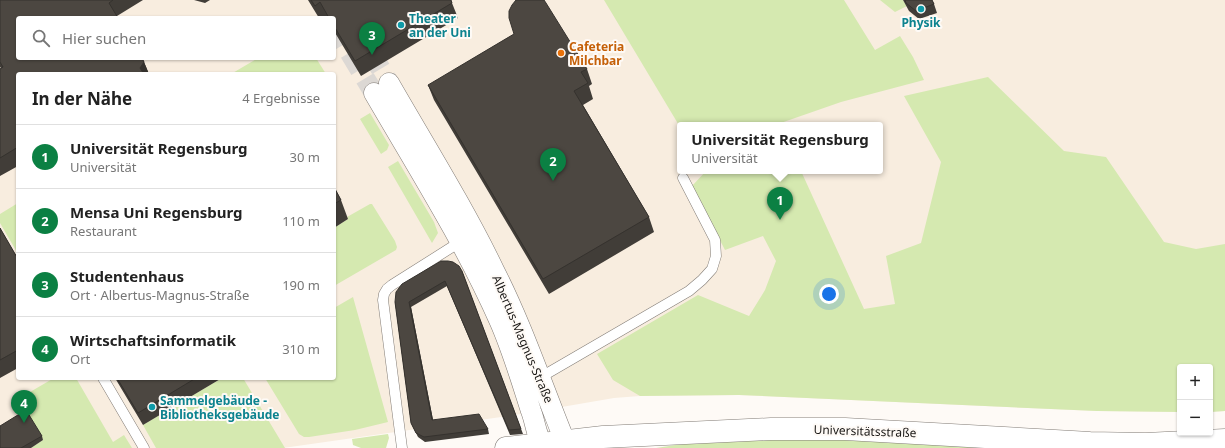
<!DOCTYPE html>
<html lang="de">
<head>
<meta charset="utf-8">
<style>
	:root { --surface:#fff; --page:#f2f2f2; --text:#222; --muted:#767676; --line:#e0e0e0; --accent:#0b8043 }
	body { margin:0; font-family:"Noto Sans",sans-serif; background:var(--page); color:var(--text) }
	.controls { position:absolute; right:12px; bottom:12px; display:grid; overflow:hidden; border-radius:4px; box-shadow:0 1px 3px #0004 }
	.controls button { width:36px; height:36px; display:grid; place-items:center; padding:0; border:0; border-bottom:1px solid var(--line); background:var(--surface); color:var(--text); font:20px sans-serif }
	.you { position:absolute; left:829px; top:294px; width:14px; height:14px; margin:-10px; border:3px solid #fff; border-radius:50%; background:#1a73e8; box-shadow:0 0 0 6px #1a73e833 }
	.badge { display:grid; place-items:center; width:26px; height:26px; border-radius:50%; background:var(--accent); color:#fff; font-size:13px; font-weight:700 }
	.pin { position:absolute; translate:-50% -33px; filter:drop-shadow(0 1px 2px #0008) }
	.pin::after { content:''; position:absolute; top:21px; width:14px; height:12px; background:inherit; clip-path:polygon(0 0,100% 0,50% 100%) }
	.popup { position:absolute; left:677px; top:122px; width:206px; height:52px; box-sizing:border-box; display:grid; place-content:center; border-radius:4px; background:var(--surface); filter:drop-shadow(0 1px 3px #0005); font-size:13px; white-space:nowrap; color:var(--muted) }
	.popup b { font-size:15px; color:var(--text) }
	.popup::after { content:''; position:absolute; left:50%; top:100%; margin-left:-8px; border:8px solid transparent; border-top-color:var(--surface) }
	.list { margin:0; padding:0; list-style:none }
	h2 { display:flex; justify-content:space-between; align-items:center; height:52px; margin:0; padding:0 16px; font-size:17px }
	h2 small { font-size:13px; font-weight:400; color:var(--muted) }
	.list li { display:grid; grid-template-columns:26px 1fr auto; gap:12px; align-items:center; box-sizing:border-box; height:64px; padding:0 16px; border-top:1px solid var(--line) }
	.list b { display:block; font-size:15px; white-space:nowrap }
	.list p { margin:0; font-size:13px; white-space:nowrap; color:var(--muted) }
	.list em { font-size:13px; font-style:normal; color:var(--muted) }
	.icon { flex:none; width:22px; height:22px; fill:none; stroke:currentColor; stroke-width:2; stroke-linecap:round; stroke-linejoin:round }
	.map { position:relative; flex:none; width:1225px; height:448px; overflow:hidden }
	.search { position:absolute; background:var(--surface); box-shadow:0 1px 3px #0004; left:16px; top:16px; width:320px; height:44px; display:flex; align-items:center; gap:10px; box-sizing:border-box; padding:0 14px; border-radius:4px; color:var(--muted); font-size:15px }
	.panel { position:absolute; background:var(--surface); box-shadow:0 1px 3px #0004; left:16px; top:72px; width:320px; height:308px; border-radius:4px }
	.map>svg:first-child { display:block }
</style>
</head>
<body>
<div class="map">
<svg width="1225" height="448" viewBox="0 0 1225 448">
	<rect width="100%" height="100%" fill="#fefaf6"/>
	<path fill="#f8eddf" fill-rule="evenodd" d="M 0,0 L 1225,0 L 1225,411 L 1210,412 L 1210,367 L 1180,367 L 1180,412 L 1097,411 L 739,395 L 640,396 L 614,398 L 515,415 L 283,448 L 0,448 ZM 18,18 L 334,18 L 334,58 L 18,58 ZM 18,74 L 334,74 L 334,378 L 18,378 ZM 680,125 L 880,125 L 880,171 L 680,171 Z"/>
	<path fill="#d5e9b0" d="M 604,0 L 844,0 L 875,50 L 900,36 L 913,57 L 924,80 L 841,102 L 775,125 L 680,125 L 680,127 Z
		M 880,0 L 903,0 L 907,6 L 895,12 Z
		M 258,58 L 316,58 L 326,74 L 231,74 Z
		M 988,77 L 1064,151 L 1106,157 L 1164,242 L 1196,249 L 1225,244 L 1225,411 L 1210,412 L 1210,367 L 1180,367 L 1180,412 L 1097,411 L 739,395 L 640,396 L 613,380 L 597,354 L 698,295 L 749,316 L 765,290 L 776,261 L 763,236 L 725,250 L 692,186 L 706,171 L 801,171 L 864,309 L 895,304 L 886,256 L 921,243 L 941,162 L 904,96 Z
		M 370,113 L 389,145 L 387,150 L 381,154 L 360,119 Z
		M 398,161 L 434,222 L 438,233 L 432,243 L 388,167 Z
		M 18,203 L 18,254 L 0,223 L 0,214 Z
		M 370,204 L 372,204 L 395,241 L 397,247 L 396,250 L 334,286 L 334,228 L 348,219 L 347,217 Z
		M 353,297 L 388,422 L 355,430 L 309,437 L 304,437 L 299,434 L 265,378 L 334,378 L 334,308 Z
		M 54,378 L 76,378 L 113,442 L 124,435 L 132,448 L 31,448 L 43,440 L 18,399 Z
		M 222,378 L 243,378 L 285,448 L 156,448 L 143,425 Z
		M 388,434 L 389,438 L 386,448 L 361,448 L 353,445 L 352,439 Z
		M 798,436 L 1061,448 L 656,448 L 682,444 Z"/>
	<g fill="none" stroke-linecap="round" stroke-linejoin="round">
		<path stroke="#dcd8d4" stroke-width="20" stroke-dasharray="20 10" stroke-linecap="butt" d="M 340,0 L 389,83
			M 334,27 L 374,93"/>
		<defs>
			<path id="service" d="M 541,377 L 689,291 L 702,280 L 712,269 L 716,256 L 715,240 L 683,178
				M 103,378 L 144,448
				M 402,448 L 383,300 L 384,294 L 387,289 L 392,285 L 460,242"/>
			<path id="minor" d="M 389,83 C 424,144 463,206 494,270 C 521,323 540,379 562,434 L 563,441 L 562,448
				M 374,93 C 417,167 464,241 499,320 C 512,349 521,380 531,411 C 536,424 536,437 545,448"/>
			<path id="tertiary" d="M 506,448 L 603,437 L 771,429 L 845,429 L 1090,443 L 1146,444 L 1225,440"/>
		</defs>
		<use href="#service" stroke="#827c76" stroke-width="11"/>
		<use href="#minor" stroke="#827c76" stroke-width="21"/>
		<use href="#tertiary" stroke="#827c76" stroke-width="23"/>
		<use href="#service" stroke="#fff" stroke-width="10"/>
		<use href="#minor" stroke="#fff" stroke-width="20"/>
		<use href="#tertiary" stroke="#fff" stroke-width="22"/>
	</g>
	<path fill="#413d38" d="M 0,0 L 143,0 L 117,16 L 144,62 L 149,74 L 18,74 L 18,166 L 0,176 L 0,69 L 1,68 L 0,67 Z
		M 194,0 L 210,0 L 205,3 Z
		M 308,0 L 451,0 L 452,3 L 458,18 L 361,76 L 334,31 L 334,18 L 326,18 L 326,17 L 319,18 Z
		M 903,0 L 932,0 L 934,4 L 937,13 L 919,19 L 909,11 Z
		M 587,69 L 592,84 L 589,86 L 593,99 L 583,105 L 649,217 L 654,232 L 549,294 L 434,100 L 428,85 Z
		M 334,187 L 341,200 L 348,219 L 334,228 Z
		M 0,228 L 18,259 L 18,368 L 0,378 Z
		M 462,271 L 523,434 L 510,435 L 447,286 L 411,307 L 433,420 L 488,429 L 489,434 L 425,442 L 418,437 L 411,423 L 395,302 Z
		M 115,378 L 222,378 L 143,425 Z
		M 42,436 L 43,440 L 31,448 L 0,448 Z"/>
	<path fill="#35322e" d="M 144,62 L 149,74 L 142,74 L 140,68 Z
		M 409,302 L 411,307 L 434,425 L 432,420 Z"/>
	<path fill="#4c4741" stroke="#35322e" d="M 0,0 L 113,0 L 109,3 L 118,18 L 18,18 L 18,58 L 142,58 L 144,62 L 140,68 L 144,74 L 18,74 L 18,147 L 0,158 L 0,69 L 3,67 L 0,62 Z
		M 311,0 L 451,0 L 452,3 L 355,61 L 334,26 L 334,18 L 329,18 L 320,2 L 315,6 Z
		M 516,0 L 544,0 L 546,3 L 587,69 L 581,72 L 588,83 L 574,91 L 649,217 L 543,279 L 428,85 L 514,34 L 509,18 L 509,11 L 512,5 Z
		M 905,0 L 932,0 L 934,4 L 916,11 L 906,3 Z
		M 334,187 L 341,200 L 334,204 Z
		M 0,228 L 18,259 L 18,350 L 0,360 Z
		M 441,261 L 448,261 L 453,262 L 459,266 L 462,271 L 521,429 L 509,430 L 445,281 L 409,302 L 432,420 L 479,414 L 488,429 L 424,437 L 416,433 L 411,423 L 395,302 L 396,292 L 402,284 Z
		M 117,378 L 196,378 L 138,413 Z
		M 26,410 L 42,436 L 21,448 L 0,448 L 0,426 Z"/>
	<g fill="#0f9aa8" stroke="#fefaf6" stroke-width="1.5">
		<circle cx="921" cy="9" r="4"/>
		<circle cx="401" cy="25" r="4"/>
		<circle cx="152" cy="407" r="4"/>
	</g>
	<circle fill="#e8710a" stroke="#fefaf6" stroke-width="1.5" cx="561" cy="53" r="4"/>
	<g text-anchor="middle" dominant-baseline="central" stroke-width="4" stroke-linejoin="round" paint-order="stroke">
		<g font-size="12" font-weight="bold" fill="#0d838f" stroke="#fefaf6" text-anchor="start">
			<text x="409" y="18">Theater<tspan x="409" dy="14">an der Uni</tspan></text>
			<text x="921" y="22" text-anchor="middle">Physik</text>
			<text x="160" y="400">Sammelgebäude -<tspan x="160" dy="14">Bibliotheksgebäude</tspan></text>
		</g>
		<g font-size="12" font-weight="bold" fill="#c56008" stroke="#fefaf6" text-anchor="start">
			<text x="569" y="46">Cafeteria<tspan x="569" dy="14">Milchbar</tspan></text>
		</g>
		<g font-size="12" fill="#1a1816" stroke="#fefaf6">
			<text transform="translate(523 339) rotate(67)">Albertus-Magnus-Straße</text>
			<text transform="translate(865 431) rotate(2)">Universitätsstraße</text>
		</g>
	</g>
</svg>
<div class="controls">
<button>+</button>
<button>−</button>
</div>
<div class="you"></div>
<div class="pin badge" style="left:780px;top:220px">1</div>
<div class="popup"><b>Universität Regensburg</b>Universität</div>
<div class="pin badge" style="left:553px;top:181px">2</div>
<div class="pin badge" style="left:372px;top:55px">3</div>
<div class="pin badge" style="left:24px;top:423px">4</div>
<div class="search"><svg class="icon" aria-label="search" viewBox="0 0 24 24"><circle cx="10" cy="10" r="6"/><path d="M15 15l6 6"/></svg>Hier suchen</div>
<section class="panel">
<h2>In der Nähe<small>4 Ergebnisse</small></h2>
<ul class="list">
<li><span class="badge">1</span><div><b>Universität Regensburg</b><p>Universität</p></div><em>30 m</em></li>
<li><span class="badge">2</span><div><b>Mensa Uni Regensburg</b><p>Restaurant</p></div><em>110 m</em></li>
<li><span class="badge">3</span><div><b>Studentenhaus</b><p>Ort · Albertus-Magnus-Straße</p></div><em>190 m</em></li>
<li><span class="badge">4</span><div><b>Wirtschaftsinformatik</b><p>Ort</p></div><em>310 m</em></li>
</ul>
</section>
</div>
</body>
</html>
